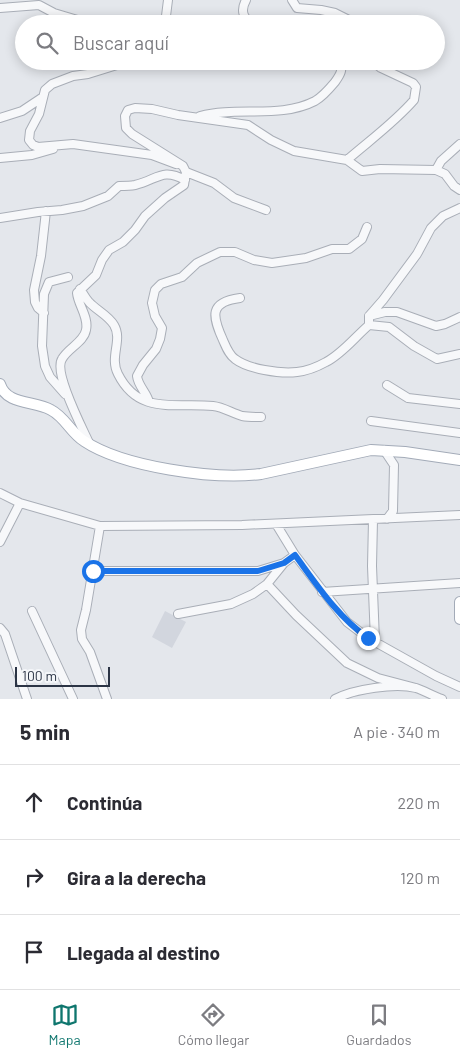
<!DOCTYPE html>
<html lang="es">
<head>
<meta charset="utf-8">
<style>
	:root { --surface:#fff; --page:#f7f7f7; --text:#2b2b33; --muted:#7c7c81; --line:#e1e1e2; --accent:#0f766e }
	body { margin:0; font-family:Barlow,sans-serif; background:var(--page); color:var(--text) }
	.scale { position:absolute; left:15px; bottom:12px; width:95px; box-sizing:border-box; padding-left:5px; border:2px solid #2b3445; border-top:0; font-size:14px; line-height:18px; white-space:nowrap; color:#2b3445; -webkit-text-stroke:4px #f4f6f9; paint-order:stroke }
	.stop { position:absolute; width:15px; height:15px; margin:-11px; border:4px solid #1a73e8; border-radius:50%; background:#fff }
	.stop.end { background:#1a73e8; border-color:#fff; box-shadow:0 1px 5px #0008 }
	.list { margin:0; padding:0; list-style:none }
	h2 { display:flex; justify-content:space-between; align-items:center; height:65px; margin:0; padding:0 20px; font-size:21px }
	h2 small { font-size:16px; font-weight:400; color:var(--muted) }
	.list li { display:grid; grid-template-columns:32px 1fr auto; gap:15px; align-items:center; box-sizing:border-box; height:75px; padding:0 20px; border-top:1px solid var(--line) }
	.list b { display:block; font-size:19px; white-space:nowrap }
	.list em { font-size:16px; font-style:normal; color:var(--muted) }
	.icon { flex:none; width:28px; height:28px; fill:none; stroke:currentColor; stroke-width:2; stroke-linecap:round; stroke-linejoin:round }
	.map { position:relative; flex:none; width:460px; height:699px; overflow:hidden }
	.search { position:absolute; background:var(--surface); box-shadow:0 2px 12px #0003; left:15px; right:15px; top:15px; height:55px; display:flex; align-items:center; gap:12px; box-sizing:border-box; padding:0 18px; border-radius:28px; color:var(--muted); font-size:19px }
	.sheet { height:290px; background:var(--surface) }
	nav { display:flex; justify-content:space-around; align-items:center; box-sizing:border-box; height:70px; border-top:1px solid var(--line); background:var(--surface); font-size:14px; color:var(--muted) }
	nav a { display:grid; justify-items:center; gap:2px }
	nav .on { color:var(--accent) }
	.map>svg:first-child { display:block }
</style>
</head>
<body>
<div class="map">
<svg width="460" height="699" viewBox="0 0 460 699">
	<rect width="100%" height="100%" fill="#e4e7ec"/>
	<path fill="#d2d6de" d="M 165,611 L 186,622 L 172,648 L 152,637 Z"/>
	<g fill="none" stroke-linecap="round" stroke-linejoin="round">
		<defs>
			<path id="minor" d="M 246,0 C 240,11 243,20 255,24
				M 292,0 L 297,8 L 321,10 L 335,13 L 357,24
				M 0,8 L 39,5 L 54,13 L 91,24
				M 165,24 L 168,0
				M 144,61 L 117,65 L 88,74 L 73,76 L 52,84 L 45,90 L 39,114 L 30,131 L 29,140 L 33,145 L 38,147 L 73,144 L 152,155 L 176,164
				M 161,61 L 218,65
				M 200,116 C 238,106 280,119 315,101 C 322,97 330,88 335,82 C 340,75 344,69 339,61
				M 0,118 L 22,111 L 43,97
				M 0,158 L 32,155 L 53,149
				M 347,160 C 370,140 394,123 414,100 L 416,87 L 413,83 L 381,68 L 372,61
				M 436,170 L 441,161 L 460,144
				M 186,172 L 214,183 L 234,198 L 266,210
				M 0,218 L 38,212 L 62,210 L 83,206 L 108,196 L 119,186 C 124,186 130,186 135,185 C 157,180 162,167 185,180
				M 80,289 C 83,293 85,298 89,302 C 96,310 108,315 114,325 C 123,340 109,357 118,374 C 139,416 175,402 213,406 C 223,407 232,413 242,416 C 248,417 255,417 261,417
				M 240,298 C 209,302 212,316 223,340 C 226,347 229,355 235,359 C 248,369 280,374 297,372 C 307,371 317,367 326,362 C 342,354 355,337 369,325 L 369,316 L 383,300 L 417,254 L 431,228 L 443,216 L 460,208
				M 44,313 L 38,308 L 35,302 L 34,290 L 41,256 L 46,211
				M 369,316 L 385,312 L 397,312 L 436,326 L 445,324 L 460,317
				M 369,325 L 389,327 L 414,346 L 437,359 L 460,354
				M 387,385 L 408,398 L 460,404
				M 65,394 L 50,377 L 45,366 L 42,346 L 44,294 L 49,282 L 68,277
				M 149,402 C 147,393 138,386 137,376 L 143,365 L 156,349 L 160,339 L 162,328 L 155,316 L 152,303 L 155,290 L 161,284 L 182,277 L 197,263 L 220,252 L 235,252 L 254,260 L 272,263 L 306,258 L 332,249 L 349,249 L 362,239 L 367,227
				M 371,421 L 460,433
				M 90,445 C 83,429 53,373 62,359 C 68,348 84,342 86,330 C 89,317 78,305 77,293 L 96,275 L 102,260 L 109,250 L 123,242 L 135,230 L 145,216 L 165,198 L 184,185 L 186,172 L 183,166 L 132,134 L 126,128 L 125,116 L 128,110 L 135,108 L 152,109 L 178,115 L 248,125 L 271,140 L 294,151 L 347,160 L 362,171 L 380,169 L 436,170 L 445,174 L 454,186 L 460,190
				M 384,450 L 394,465 L 393,511 L 387,519
				M 0,493 L 20,503 L 100,526 L 242,525 L 460,515
				M 373,520 L 372,566 L 375,641
				M 276,524 L 295,555 L 347,622 L 368,638 L 436,676 L 460,687
				M 100,526 L 86,610 L 81,630 L 82,639 L 90,652 L 107,699
				M 0,542 L 20,503
				M 93,571 L 258,571 L 284,563
				M 267,584 L 296,615 L 347,663 L 378,678 L 416,688
				M 322,592 L 460,583
				M 32,611 L 73,699
				M 178,614 L 231,604 L 253,594 L 267,584 L 284,563 L 295,555
				M 0,628 L 5,634 L 27,699
				M 335,699 C 354,689 395,683 416,688 C 425,691 433,696 442,699"/>
			<path id="major" d="M 0,384 C 7,406 35,400 51,410 C 65,417 71,433 84,441 C 123,467 214,480 261,474 L 371,450 L 405,452 L 460,460
				M 460,602 L 460,619"/>
		</defs>
		<use href="#minor" stroke="#a9aeb7" stroke-width="10"/>
		<use href="#major" stroke="#a3abb8" stroke-width="12"/>
		<use href="#minor" stroke="#f7f8fa" stroke-width="8"/>
		<use href="#major" stroke="#fff" stroke-width="10"/>
	</g>
	<g fill="none" stroke-linecap="round" stroke-linejoin="round">
		<path stroke="#1a73e8" stroke-width="6" d="M 93,571 L 258,571 L 284,563 L 295,555 C 317,585 337,616 368,638"/>
	</g>
</svg>
<div class="scale">100 m</div>
<div class="stop" style="left:93px;top:571px"></div>
<div class="stop end" style="left:368px;top:638px"></div>
<div class="search"><svg class="icon" aria-label="search" viewBox="0 0 24 24"><circle cx="10" cy="10" r="6"/><path d="M15 15l6 6"/></svg>Buscar aquí</div>
</div>
<section class="sheet">
<h2>5 min<small>A pie · 340 m</small></h2>
<ul class="list">
<li><svg class="icon" aria-label="ahead" viewBox="0 0 24 24"><path d="M12 20V5M6 11l6-6 6 6"/></svg><div><b>Continúa</b></div><em>220 m</em></li>
<li><svg class="icon" aria-label="right" viewBox="0 0 24 24"><path d="M7 20v-9h11M14 6l5 5-5 5"/></svg><div><b>Gira a la derecha</b></div><em>120 m</em></li>
<li><svg class="icon" aria-label="arrive" viewBox="0 0 24 24"><path d="M6 21V4h12l-3 4 3 4H6"/></svg><div><b>Llegada al destino</b></div></li>
</ul>
</section>
<nav>
<a class="on"><svg class="icon" aria-label="map" viewBox="0 0 24 24"><path d="M3 6l6-2 6 2 6-2v14l-6 2-6-2-6 2zM9 4v14M15 6v14"/></svg>Mapa</a>
<a><svg class="icon" aria-label="directions" viewBox="0 0 24 24"><path d="M12 3l9 9-9 9-9-9zM9 14v-3h6M13 9l2 2-2 2"/></svg>Cómo llegar</a>
<a><svg class="icon" aria-label="saved" viewBox="0 0 24 24"><path d="M7 4h10v16l-5-4-5 4z"/></svg>Guardados</a>
</nav>
</body>
</html>
